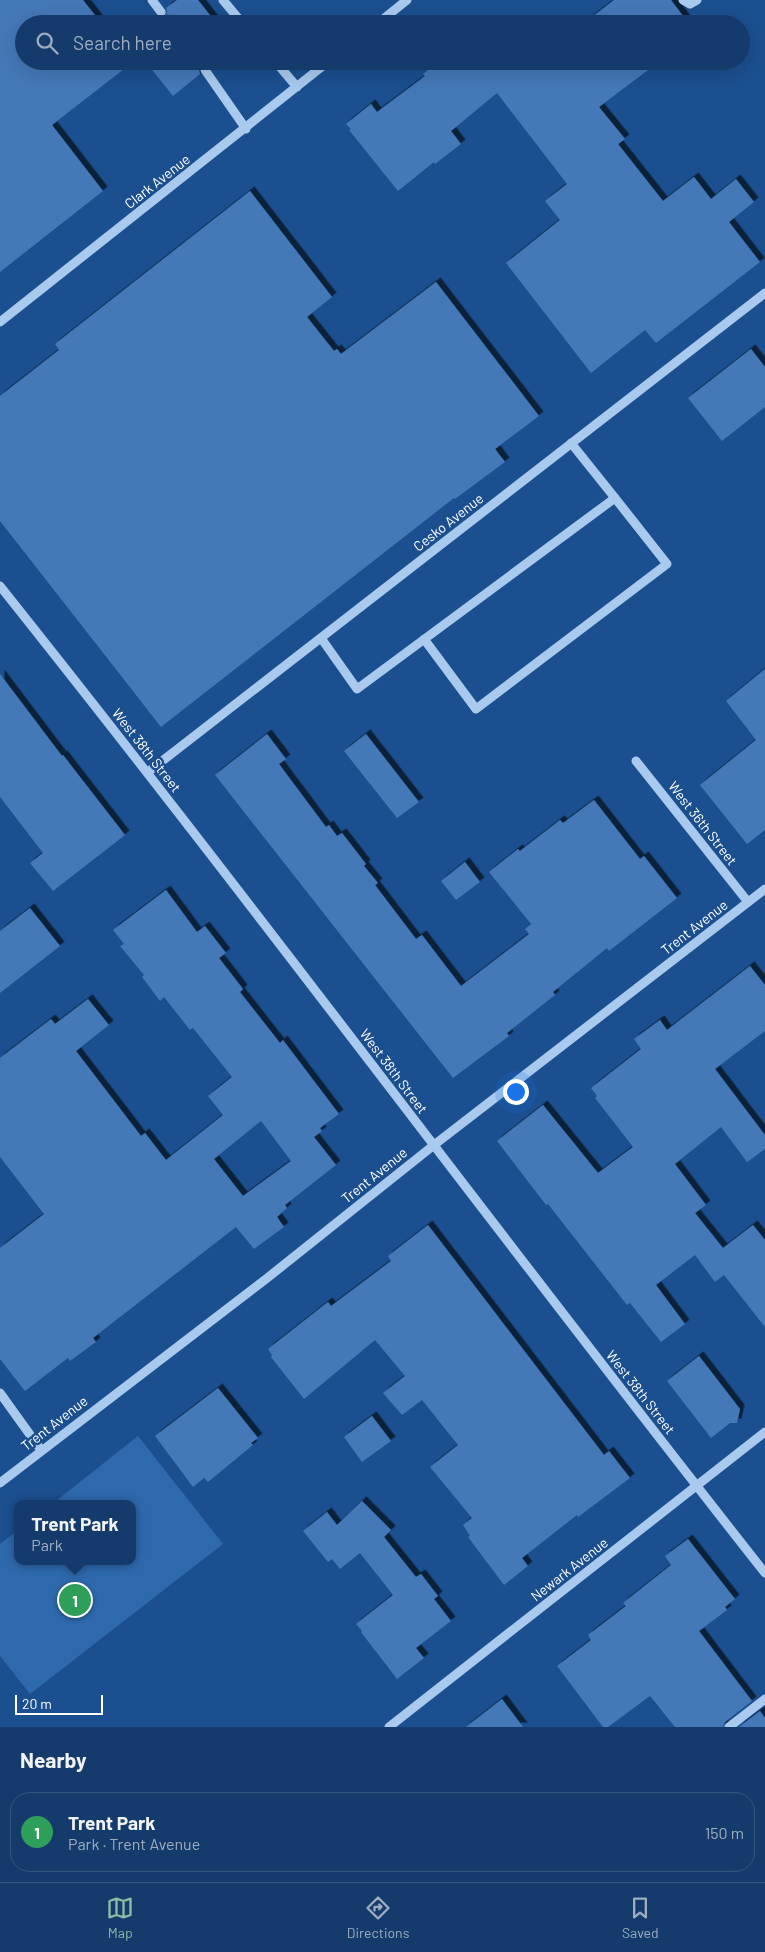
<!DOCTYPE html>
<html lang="en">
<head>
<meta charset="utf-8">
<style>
	:root { --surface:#143b6b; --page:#1d4271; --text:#f1f3f6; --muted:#9dadc1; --line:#33557e; --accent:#8abfa5 }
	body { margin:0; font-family:Barlow,sans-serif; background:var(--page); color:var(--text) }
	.scale { position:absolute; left:15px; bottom:12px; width:88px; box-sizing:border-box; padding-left:5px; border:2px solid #fff; border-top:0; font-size:14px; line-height:18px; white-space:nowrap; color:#fff; -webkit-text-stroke:4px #1b4f8f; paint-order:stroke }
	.you { position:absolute; left:515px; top:1091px; width:18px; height:18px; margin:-12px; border:4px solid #fff; border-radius:50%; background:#1a73e8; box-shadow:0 0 0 8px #1a73e833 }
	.badge { display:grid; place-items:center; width:32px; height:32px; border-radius:50%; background:var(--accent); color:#fff; font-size:16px; font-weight:700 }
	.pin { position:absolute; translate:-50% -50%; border:2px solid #fff; box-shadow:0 1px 5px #0006 }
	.popup { position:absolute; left:14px; top:1500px; width:122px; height:65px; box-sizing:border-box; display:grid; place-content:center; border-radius:10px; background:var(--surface); filter:drop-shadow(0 1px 4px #0005); font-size:16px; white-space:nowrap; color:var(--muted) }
	.popup b { font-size:19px; color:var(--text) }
	.popup::after { content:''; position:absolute; left:50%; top:100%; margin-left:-10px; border:10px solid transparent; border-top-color:var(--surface) }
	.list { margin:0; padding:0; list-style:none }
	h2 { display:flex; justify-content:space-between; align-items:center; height:65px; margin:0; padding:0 20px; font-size:21px }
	h2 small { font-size:16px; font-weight:400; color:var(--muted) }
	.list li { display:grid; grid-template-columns:32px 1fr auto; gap:15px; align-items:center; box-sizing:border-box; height:80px; margin:0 10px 10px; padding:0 10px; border:1px solid var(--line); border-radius:20px }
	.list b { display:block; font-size:19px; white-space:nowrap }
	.list p { margin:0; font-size:16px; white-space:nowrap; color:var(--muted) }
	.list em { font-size:16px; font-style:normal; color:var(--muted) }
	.icon { flex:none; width:28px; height:28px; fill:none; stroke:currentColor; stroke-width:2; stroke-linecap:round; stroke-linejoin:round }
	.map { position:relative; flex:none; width:765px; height:1727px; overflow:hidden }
	.search { position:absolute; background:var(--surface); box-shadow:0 5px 20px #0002; left:15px; right:15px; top:15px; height:55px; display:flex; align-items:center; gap:12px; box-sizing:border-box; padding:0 18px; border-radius:28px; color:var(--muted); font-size:19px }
	.sheet { height:155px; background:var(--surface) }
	nav { display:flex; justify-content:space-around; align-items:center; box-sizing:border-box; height:70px; border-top:1px solid var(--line); background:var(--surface); font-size:14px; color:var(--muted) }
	nav a { display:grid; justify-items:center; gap:2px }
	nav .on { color:var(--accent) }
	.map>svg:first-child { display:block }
</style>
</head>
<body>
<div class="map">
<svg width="765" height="1727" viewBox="0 0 765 1727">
	<defs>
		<filter id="shadow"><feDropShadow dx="4.5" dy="-4.5" stdDeviation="0" flood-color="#0009"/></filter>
	</defs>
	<rect width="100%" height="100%" fill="#1b4f8f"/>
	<path fill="#2e69ad" d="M 138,1436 L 223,1544 L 30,1694 L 0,1656 L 0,1544 L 17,1531 L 18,1561 L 132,1561 L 132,1504 L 52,1504 Z"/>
	<path fill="#4478b7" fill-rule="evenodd" filter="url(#shadow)" d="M 0,0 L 83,0 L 102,24 L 24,24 L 24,61 L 133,62 L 52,125 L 103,191 L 0,272 Z
		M 177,0 L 198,0 L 217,24 L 147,24 L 156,16 L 161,18 L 165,17 L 167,12 L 166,8 Z
		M 614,0 L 671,0 L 689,24 L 583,24 Z
		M 145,61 L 216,61 L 210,66 L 205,64 L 201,65 L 199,70 L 200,74 L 173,96 Z
		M 439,61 L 660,61 L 599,107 L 625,139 L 618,144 L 663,201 L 694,177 L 711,199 L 736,179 L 754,202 L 729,222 L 760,262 L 656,343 L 645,330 L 591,373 L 506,263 L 560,220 L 545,201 L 567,184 L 497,93 L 451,131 L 461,144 L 435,164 L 434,162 L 398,191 L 349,130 L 351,129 L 346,124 L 371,104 L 377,112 L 425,76 L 423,74 Z
		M 250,191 L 332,297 L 307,317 L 334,351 L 337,349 L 341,354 L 436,282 L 539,416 L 495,449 L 505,462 L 455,499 L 454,498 L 161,727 L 0,521 L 0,396 L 59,350 L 55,344 Z
		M 751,349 L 765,367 L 765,407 L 722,441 L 688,398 Z
		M 765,669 L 765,830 L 747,844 L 700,785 L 756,740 L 726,701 Z
		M 0,674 L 62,756 L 63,755 L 125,835 L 53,891 L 30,863 L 43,853 L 0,797 Z
		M 267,734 L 286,759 L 279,764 L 326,827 L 329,825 L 337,836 L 342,833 L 366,864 L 364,866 L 378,883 L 375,885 L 416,939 L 422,935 L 461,986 L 529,934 L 525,929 L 531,924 L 489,872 L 518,849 L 520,851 L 560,820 L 563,823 L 594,800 L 640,859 L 644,856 L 677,898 L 609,951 L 607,948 L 553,992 L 555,995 L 507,1033 L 509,1036 L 453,1078 L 215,775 Z
		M 366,734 L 419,802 L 397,818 L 344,751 Z
		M 465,862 L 480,882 L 456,900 L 441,881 Z
		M 166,890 L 197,932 L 205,926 L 226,953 L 219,958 L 243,989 L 240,992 L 280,1043 L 283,1040 L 339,1114 L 320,1128 L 322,1131 L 314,1137 L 336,1165 L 285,1205 L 287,1208 L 277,1217 L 284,1227 L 254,1249 L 236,1227 L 93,1338 L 96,1342 L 70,1361 L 68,1358 L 25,1391 L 0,1359 L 0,1248 L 44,1214 L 0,1157 L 0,1058 L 51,1019 L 55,1024 L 88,999 L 109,1025 L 76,1051 L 141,1136 L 145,1133 L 166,1160 L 223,1115 L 208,1096 L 232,1077 L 193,1028 L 190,1030 L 164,997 L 160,1001 L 142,977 L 144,975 L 120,946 L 124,944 L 113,930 ZM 261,1121 L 291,1161 L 243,1196 L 214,1159 Z
		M 30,908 L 60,946 L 0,993 L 0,931 Z
		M 750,966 L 765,985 L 765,1031 L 715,1069 L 765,1135 L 765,1149 L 747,1162 L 721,1127 L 675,1164 L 706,1205 L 695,1213 L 723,1248 L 753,1225 L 765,1240 L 765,1327 L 724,1275 L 715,1282 L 695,1255 L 656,1285 L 685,1324 L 661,1342 L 630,1303 L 627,1305 L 548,1204 L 546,1205 L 497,1141 L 543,1105 L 598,1173 L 633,1147 L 595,1098 L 597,1096 L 591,1088 L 641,1049 L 634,1039 L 660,1020 L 667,1030 Z
		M 428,1225 L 604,1455 L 609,1451 L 630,1478 L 578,1517 L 577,1515 L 522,1558 L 528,1566 L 504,1585 L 468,1537 L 470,1536 L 463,1525 L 472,1518 L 430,1467 L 458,1445 L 422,1400 L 402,1415 L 383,1393 L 405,1376 L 375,1340 L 304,1399 L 271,1357 L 272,1355 L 268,1349 L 328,1302 L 331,1306 L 391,1261 L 388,1256 Z
		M 699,1356 L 740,1409 L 737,1423 L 730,1423 L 711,1438 L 667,1381 Z
		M 218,1388 L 258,1438 L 251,1443 L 253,1445 L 208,1482 L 204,1478 L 193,1487 L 155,1436 Z
		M 372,1416 L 391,1441 L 362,1462 L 344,1437 Z
		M 362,1501 L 391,1530 L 384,1537 L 416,1577 L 421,1574 L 438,1596 L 434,1599 L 451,1621 L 416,1648 L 424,1658 L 397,1679 L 361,1632 L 362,1631 L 356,1624 L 393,1595 L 360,1553 L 340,1569 L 332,1559 L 328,1562 L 303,1531 L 327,1512 L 337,1525 Z
		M 688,1539 L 735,1599 L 725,1607 L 727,1610 L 699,1631 L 752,1701 L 725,1722 L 723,1727 L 675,1727 L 650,1696 L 608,1727 L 603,1727 L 557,1666 L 591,1640 L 588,1635 L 626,1606 L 623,1603 L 671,1565 L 665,1556 Z
		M 502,1699 L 523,1727 L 466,1727 Z
		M 760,1711 L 765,1718 L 765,1727 L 739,1727 Z"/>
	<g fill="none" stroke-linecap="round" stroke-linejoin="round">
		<path stroke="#3d69a0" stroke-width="9" stroke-dasharray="9 4.5" stroke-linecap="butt" d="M 161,12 L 170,24
			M 198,61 L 205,70"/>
		<path stroke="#a9c9ee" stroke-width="9" d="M 152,0 L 161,12
			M 223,0 L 243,24
			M 683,0 L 690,4 L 697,0
			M 377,24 L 407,0
			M 275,61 L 297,87
			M 205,70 L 246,129
			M 0,322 L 329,61
			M 0,586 C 260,912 507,1246 765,1573
			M 321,638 L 357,689 L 615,498 L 571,443
			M 424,639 L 476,709 L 667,564 L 615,498
			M 636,761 L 748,902
			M 148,772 L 765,293
			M 0,1393 L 41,1450
			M 0,1483 L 266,1279 L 434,1145 L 765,889
			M 389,1727 L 765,1432
			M 729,1727 L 765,1699"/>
	</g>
	<g text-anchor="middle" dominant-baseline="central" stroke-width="5" stroke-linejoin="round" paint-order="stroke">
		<g font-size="14" fill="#fff" stroke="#1b4f8f">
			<text transform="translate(157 181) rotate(-38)">Clark Avenue</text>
			<text transform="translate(448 522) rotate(-38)">Cesko Avenue</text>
			<text transform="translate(147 750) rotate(52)">West 38th Street</text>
			<text transform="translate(703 823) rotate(52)">West 36th Street</text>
			<text transform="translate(694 927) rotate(-38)">Trent Avenue</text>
			<text transform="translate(394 1071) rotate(53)">West 38th Street</text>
			<text transform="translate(374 1175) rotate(-39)">Trent Avenue</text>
			<text transform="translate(641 1392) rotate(52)">West 38th Street</text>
			<text transform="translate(54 1423) rotate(-38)">Trent Avenue</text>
			<text transform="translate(569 1569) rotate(-38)">Newark Avenue</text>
		</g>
	</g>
</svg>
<div class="scale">20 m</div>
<div class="you"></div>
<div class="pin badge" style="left:75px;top:1600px;background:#2e9e5b">1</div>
<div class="popup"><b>Trent Park</b>Park</div>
<div class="search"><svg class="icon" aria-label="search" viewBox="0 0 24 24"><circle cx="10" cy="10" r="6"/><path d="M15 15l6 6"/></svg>Search here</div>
</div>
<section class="sheet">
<h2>Nearby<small></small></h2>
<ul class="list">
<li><span class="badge" style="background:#2e9e5b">1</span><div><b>Trent Park</b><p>Park · Trent Avenue</p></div><em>150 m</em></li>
</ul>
</section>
<nav>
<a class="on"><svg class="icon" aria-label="map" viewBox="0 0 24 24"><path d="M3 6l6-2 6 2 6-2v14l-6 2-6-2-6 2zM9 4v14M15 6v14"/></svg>Map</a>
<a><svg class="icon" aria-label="directions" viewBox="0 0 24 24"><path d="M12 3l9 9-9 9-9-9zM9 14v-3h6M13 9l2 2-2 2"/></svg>Directions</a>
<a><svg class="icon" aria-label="saved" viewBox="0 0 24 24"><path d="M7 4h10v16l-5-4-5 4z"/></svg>Saved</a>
</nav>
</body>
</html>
